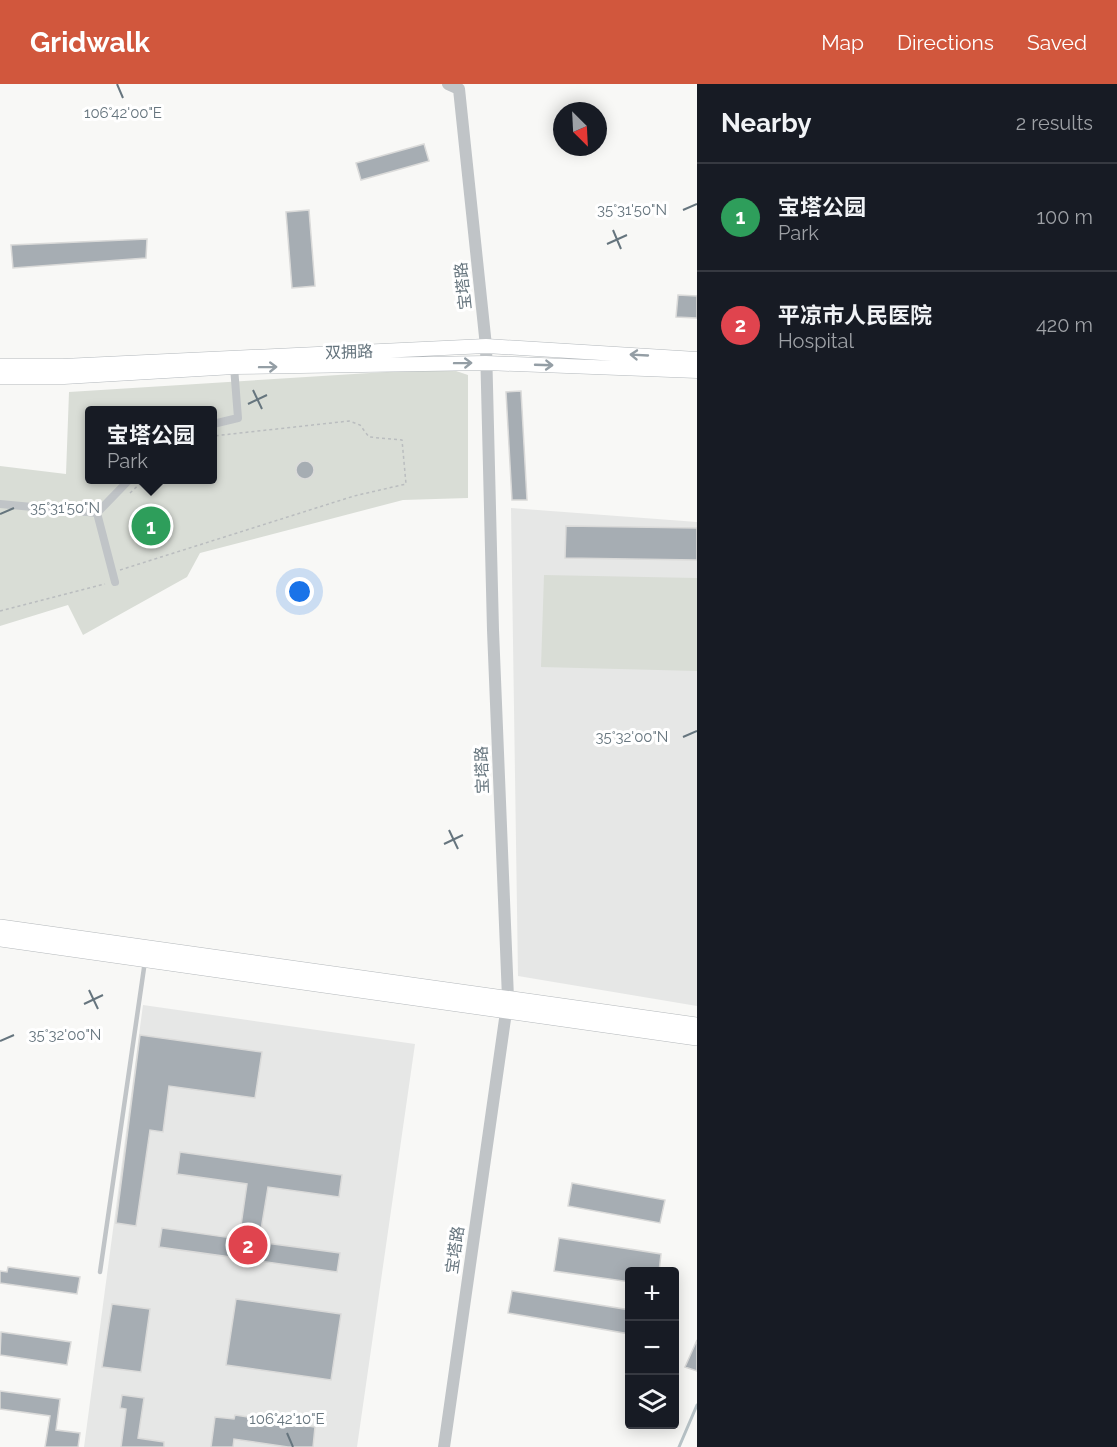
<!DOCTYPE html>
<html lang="en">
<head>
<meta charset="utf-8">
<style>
	:root { --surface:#171b24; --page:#242831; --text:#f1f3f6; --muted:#9ea1a6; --line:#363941; --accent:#d1573d }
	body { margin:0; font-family:Raleway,"Noto Sans SC",sans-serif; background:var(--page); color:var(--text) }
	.controls { position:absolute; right:18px; bottom:18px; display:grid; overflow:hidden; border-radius:6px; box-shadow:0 3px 15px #0003 }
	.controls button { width:54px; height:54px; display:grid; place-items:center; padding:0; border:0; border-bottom:2px solid var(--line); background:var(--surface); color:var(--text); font:30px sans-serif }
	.compass { position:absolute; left:553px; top:18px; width:54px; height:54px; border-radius:50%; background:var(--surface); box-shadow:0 3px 15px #0003; rotate:156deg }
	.you { position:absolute; left:300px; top:508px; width:21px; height:21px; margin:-15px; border:4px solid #fff; border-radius:50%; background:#1a73e8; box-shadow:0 0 0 9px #1a73e833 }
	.badge { display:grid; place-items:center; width:39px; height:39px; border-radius:50%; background:var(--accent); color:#fff; font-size:20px; font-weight:700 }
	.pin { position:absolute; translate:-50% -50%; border:3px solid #fff; box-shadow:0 2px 6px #0006 }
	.popup { position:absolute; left:85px; top:322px; width:132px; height:78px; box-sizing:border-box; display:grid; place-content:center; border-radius:6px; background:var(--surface); filter:drop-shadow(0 2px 4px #0005); font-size:20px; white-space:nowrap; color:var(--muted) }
	.popup b { font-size:22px; color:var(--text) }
	.popup::after { content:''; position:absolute; left:50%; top:100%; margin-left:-12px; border:12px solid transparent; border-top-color:var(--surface) }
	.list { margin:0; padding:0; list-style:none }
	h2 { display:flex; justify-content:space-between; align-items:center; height:78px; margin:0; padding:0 24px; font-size:26px }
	h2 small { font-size:20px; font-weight:400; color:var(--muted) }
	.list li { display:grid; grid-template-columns:39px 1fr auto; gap:18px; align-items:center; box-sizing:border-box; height:108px; padding:0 24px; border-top:2px solid var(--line) }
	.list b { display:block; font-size:22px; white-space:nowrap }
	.list p { margin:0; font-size:20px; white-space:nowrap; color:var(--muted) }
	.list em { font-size:20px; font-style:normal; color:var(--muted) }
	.icon { flex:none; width:33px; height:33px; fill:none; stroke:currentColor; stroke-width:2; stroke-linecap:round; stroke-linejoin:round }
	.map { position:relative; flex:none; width:697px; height:1363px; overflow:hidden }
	header { display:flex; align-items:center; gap:36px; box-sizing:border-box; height:84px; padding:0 30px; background:var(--accent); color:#fff }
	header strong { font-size:28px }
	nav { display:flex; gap:33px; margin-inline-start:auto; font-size:21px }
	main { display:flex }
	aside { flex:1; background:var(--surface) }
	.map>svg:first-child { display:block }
</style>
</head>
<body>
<header>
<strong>Gridwalk</strong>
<nav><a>Map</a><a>Directions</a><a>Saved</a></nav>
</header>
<main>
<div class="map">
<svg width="697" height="1363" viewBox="0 0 697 1363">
	<rect width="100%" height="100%" fill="#f8f8f6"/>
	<path fill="#e6e7e6" d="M 511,424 L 697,438 L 697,922 L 518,892 Z
		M 143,921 L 415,960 L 357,1363 L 84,1363 Z"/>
	<path fill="#d9ddd6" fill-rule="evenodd" d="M 418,286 L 453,286 L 468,291 L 468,414 L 403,416 L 200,469 L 187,493 L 83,551 L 68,521 L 0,542 L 0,382 L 66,390 L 69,308 ZM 90,326 L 213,326 L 213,396 L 90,396 Z
		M 544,491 L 697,494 L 697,587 L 541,583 Z"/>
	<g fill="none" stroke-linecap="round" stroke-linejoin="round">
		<path stroke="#b7c2c6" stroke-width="3" d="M 679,1363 L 697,1321"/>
	</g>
	<path fill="#a6adb3" stroke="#dadad9" stroke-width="1.5" d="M 424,60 L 429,77 L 361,96 L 356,79 Z
		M 309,126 L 315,202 L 292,204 L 286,128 Z
		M 147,155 L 146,174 L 13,184 L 11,161 Z
		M 678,211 L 697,212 L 697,234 L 676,233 Z
		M 521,307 L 527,416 L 512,416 L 506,308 Z
		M296 386a9 9 0 1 1 18 0a9 9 0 1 1-18 0Z
		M 566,442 L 697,444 L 697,476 L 565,474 Z
		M 140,951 L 262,968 L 255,1014 L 169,1002 L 163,1048 L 150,1046 L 136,1142 L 116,1139 Z
		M 180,1068 L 342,1091 L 339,1113 L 268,1103 L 259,1158 L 340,1169 L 337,1188 L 159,1163 L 162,1144 L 239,1155 L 247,1100 L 177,1090 Z
		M 572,1099 L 665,1116 L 660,1139 L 568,1122 Z
		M 559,1154 L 661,1170 L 659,1188 L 630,1188 L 630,1198 L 554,1187 Z
		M 8,1183 L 80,1193 L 77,1210 L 0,1199 L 0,1187 L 7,1188 Z
		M 512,1207 L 630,1226 L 630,1250 L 508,1229 Z
		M 236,1215 L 341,1230 L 331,1296 L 226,1281 Z
		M 112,1220 L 150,1225 L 141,1288 L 102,1283 Z
		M 1,1248 L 71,1258 L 67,1281 L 0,1271 Z
		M 697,1256 L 697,1287 L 685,1283 Z
		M 0,1307 L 60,1315 L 56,1346 L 80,1349 L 78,1363 L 45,1363 L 50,1332 L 0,1325 Z
		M 122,1311 L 144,1314 L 138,1354 L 164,1358 L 164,1363 L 121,1363 L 126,1325 L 120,1324 Z
		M 235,1331 L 315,1343 L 313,1363 L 288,1363 L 234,1355 L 233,1363 L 211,1363 L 215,1333 L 234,1335 Z"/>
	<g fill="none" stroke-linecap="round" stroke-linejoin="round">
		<defs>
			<path id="secondary" d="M 0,282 L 63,282 L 486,262 L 697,275
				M 0,293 L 64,293 L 234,283 L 486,279 L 697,287"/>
			<path id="primary" d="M 0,843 L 697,941
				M 0,855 L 697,954"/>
		</defs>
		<use href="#secondary" stroke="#b3b8bc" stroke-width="15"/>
		<use href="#primary" stroke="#b4b8bb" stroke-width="16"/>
		<path stroke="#babdbf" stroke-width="1.5" stroke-dasharray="3 3" stroke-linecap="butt" d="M 130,409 L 144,396
			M 120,486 L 354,412 L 406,400 L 402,356 L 369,353 L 360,341 L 349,337 L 213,352
			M 0,527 L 105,500"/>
		<path stroke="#c0c4c7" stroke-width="4.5" d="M 100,1188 L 145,877"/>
		<path stroke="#c0c4c7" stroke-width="8" d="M 213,340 L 238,334 L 234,283
			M 0,420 L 97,429
			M 97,429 L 115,498
			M 97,429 L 129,396"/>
		<path stroke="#c0c4c7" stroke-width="12" d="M 444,1363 L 508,914 L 493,546 L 486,262 L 459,5 L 448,0"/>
		<use href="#secondary" stroke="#fff" stroke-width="14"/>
		<use href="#primary" stroke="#fff" stroke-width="15"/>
	</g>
	<defs><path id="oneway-shaft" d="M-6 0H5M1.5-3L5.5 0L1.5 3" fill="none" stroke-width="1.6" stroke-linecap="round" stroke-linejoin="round" transform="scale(1.5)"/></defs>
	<g stroke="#949ea5">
		<use href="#oneway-shaft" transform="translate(639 271) rotate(-177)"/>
		<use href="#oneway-shaft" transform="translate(463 279) rotate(-1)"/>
		<use href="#oneway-shaft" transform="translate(544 281) rotate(2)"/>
		<use href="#oneway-shaft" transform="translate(268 283) rotate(-1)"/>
	</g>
	<path fill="none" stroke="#66757e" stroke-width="2" d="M 117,0 L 123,14M 683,126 L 697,120M 613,146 L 621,165M 607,160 L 627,151M 253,306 L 262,325M 248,320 L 267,311M 0,430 L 14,424M 683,653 L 697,647M 449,746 L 458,765M 444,760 L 463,751M 89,906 L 98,925M 84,920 L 103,911M 0,957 L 14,951M 287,1349 L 293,1363"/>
	<g text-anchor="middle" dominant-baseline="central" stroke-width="6" stroke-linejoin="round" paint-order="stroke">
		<g font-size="16" fill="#66757e" stroke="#fff">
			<text transform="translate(463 202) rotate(-96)">宝塔路</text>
			<text transform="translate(349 268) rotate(-2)">双拥路</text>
			<text transform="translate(482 686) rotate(-92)">宝塔路</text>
			<text transform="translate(455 1166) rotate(-82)">宝塔路</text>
		</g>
	</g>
	<g font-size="15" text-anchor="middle" fill="#66757e" stroke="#fff" stroke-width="6" stroke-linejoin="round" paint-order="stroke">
		<text x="123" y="34">106°42'00"E</text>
		<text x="632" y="131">35°31'50"N</text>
		<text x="65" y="429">35°31'50"N</text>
		<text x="632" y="658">35°32'00"N</text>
		<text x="65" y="956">35°32'00"N</text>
		<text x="287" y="1340">106°42'10"E</text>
	</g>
</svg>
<div class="controls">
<button>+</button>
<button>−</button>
<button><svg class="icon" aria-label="layers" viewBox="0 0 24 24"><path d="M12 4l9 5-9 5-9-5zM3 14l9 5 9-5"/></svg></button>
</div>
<svg class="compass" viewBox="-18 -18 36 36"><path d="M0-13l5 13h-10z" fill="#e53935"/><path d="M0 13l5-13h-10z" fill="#9ea1a6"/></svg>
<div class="you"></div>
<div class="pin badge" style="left:151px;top:442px;background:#2e9e5b">1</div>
<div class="popup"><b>宝塔公园</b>Park</div>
<div class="pin badge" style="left:248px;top:1161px;background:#e0444e">2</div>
</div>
<aside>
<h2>Nearby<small>2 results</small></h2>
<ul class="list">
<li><span class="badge" style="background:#2e9e5b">1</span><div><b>宝塔公园</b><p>Park</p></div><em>100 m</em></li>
<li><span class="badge" style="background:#e0444e">2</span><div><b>平凉市人民医院</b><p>Hospital</p></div><em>420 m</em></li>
</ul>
</aside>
</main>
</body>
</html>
